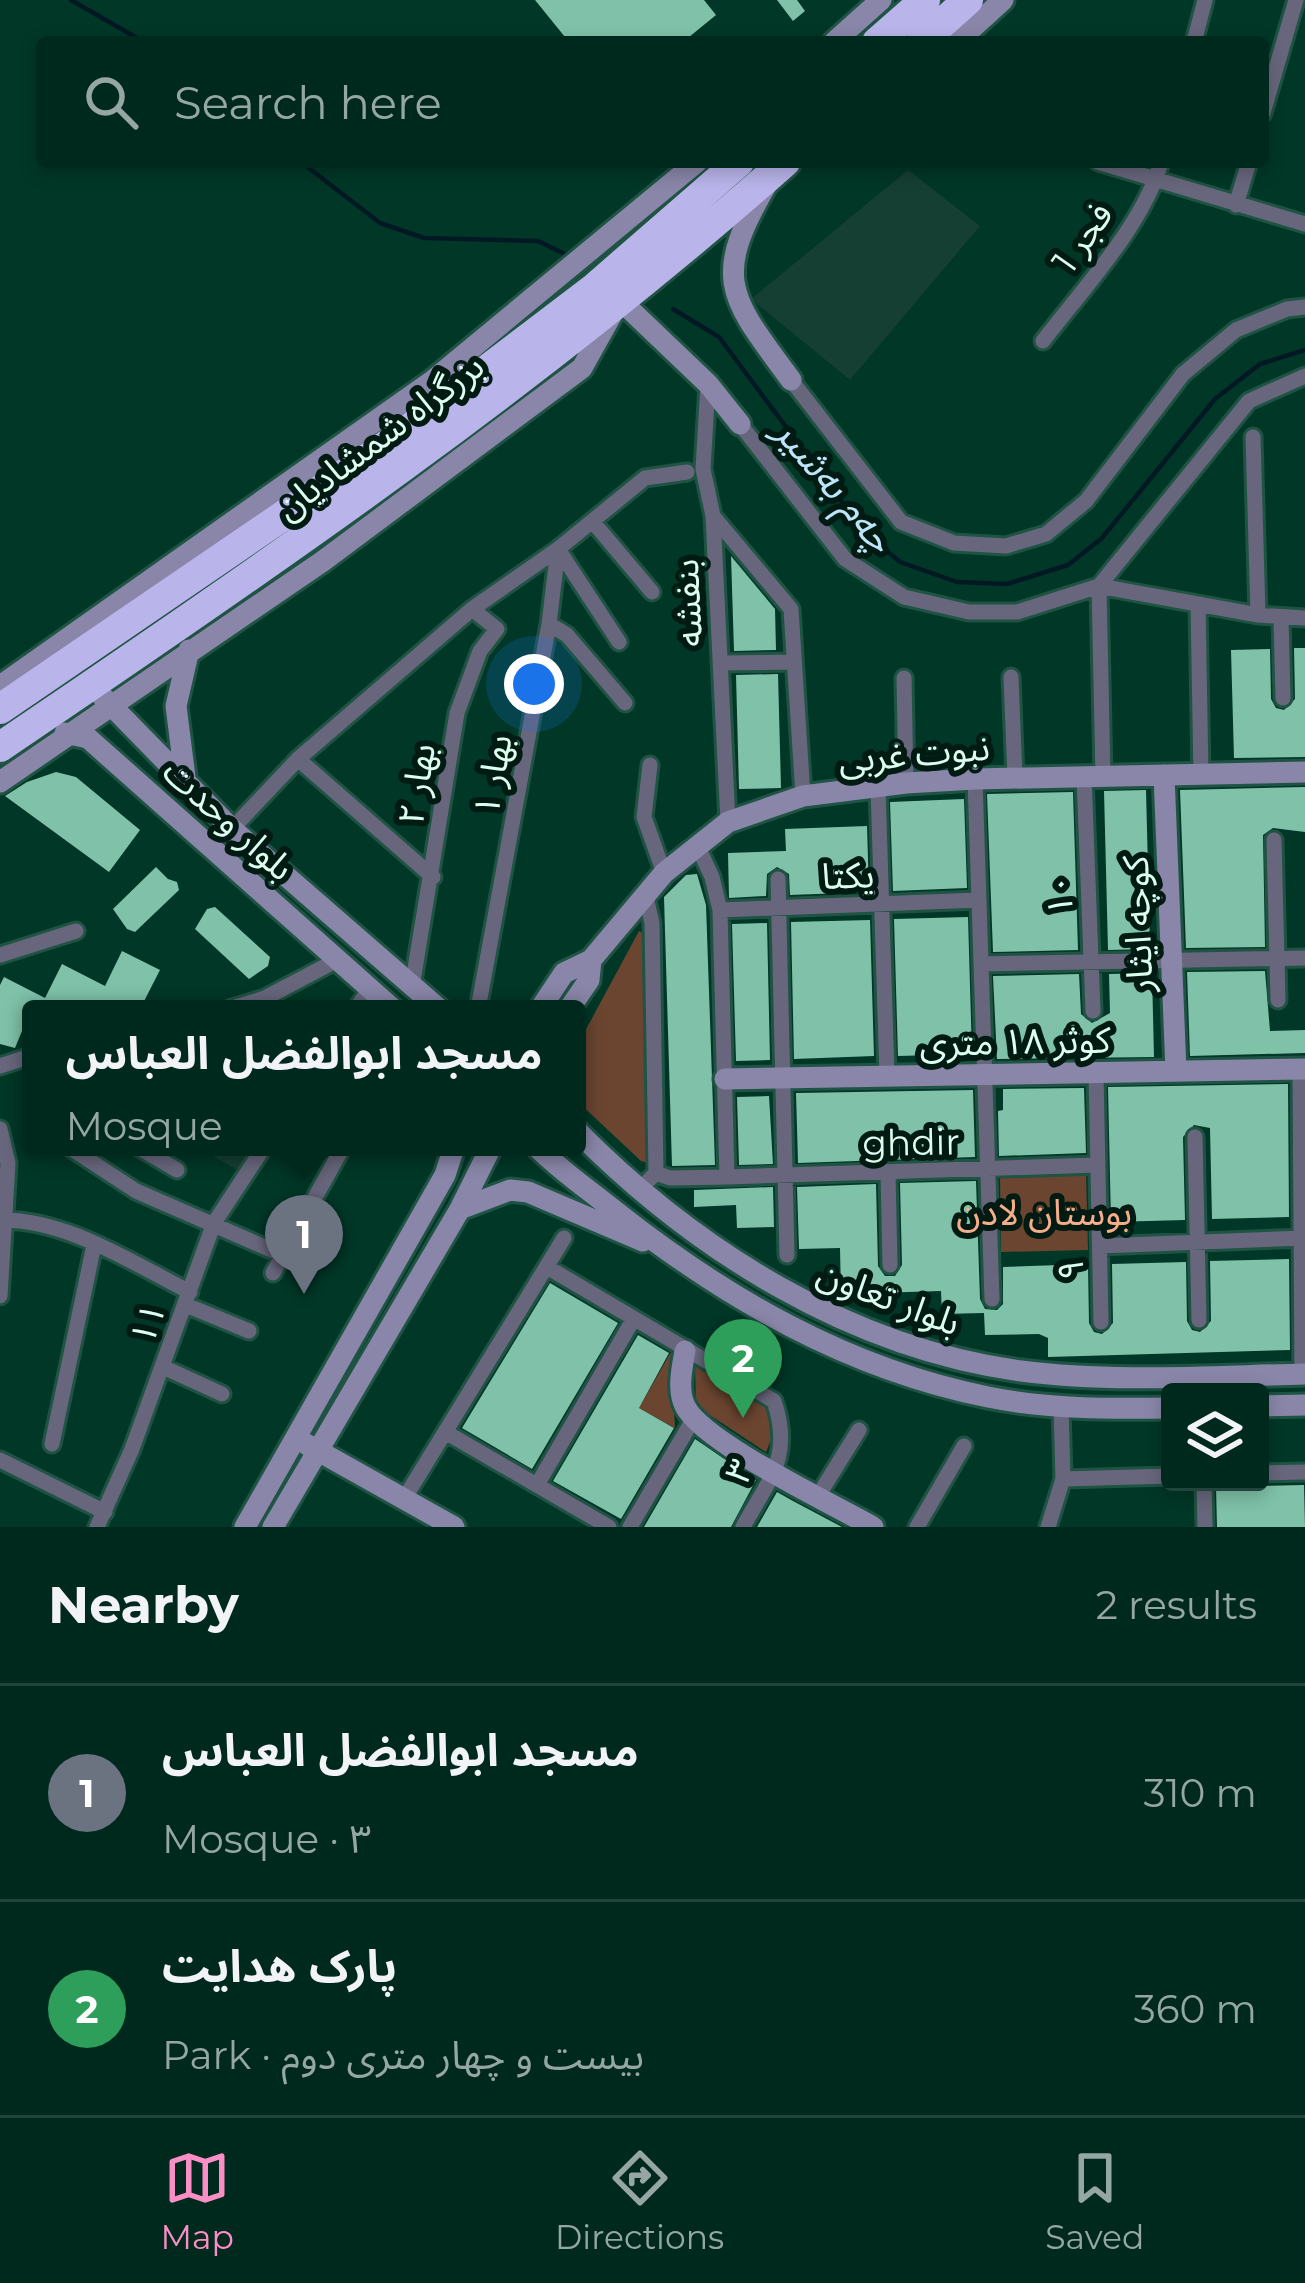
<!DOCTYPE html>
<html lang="en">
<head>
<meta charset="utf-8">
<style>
	:root { --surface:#00291d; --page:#0a3126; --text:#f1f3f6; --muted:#95a6a4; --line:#22453b; --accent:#fa8fc6 }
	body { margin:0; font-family:Montserrat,"Noto Sans Arabic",sans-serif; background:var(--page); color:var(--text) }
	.controls { position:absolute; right:36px; bottom:36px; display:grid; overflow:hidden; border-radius:12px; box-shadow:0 6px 18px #0003 }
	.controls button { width:108px; height:108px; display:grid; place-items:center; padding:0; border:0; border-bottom:3px solid var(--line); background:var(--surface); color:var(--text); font:60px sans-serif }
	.you { position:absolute; left:534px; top:684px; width:42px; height:42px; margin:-30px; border:9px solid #fff; border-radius:50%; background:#1a73e8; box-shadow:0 0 0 18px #1a73e833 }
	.badge { display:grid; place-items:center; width:78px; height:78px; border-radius:50%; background:var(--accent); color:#fff; font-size:39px; font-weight:700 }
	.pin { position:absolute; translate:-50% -99px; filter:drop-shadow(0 3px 6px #0008) }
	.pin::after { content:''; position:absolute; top:63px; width:42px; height:36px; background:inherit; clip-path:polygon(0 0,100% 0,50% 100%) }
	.popup { position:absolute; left:22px; top:1000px; width:564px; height:156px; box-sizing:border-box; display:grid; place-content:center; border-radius:12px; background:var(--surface); filter:drop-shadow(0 3px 9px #0005); font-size:39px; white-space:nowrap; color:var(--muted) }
	.popup b { font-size:45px; color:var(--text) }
	.popup::after { content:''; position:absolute; left:50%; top:100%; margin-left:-24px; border:24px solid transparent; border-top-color:var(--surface) }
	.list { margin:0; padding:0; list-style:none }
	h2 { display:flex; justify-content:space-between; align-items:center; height:156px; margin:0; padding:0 48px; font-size:51px }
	h2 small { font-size:39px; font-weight:400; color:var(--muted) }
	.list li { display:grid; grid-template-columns:78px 1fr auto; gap:36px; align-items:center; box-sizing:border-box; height:216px; padding:0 48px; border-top:3px solid var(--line) }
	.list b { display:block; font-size:45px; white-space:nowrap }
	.list p { margin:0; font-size:39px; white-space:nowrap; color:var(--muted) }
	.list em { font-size:39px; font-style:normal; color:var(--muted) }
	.icon { flex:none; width:66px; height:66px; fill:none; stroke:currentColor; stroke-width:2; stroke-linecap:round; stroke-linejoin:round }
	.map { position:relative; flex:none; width:1305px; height:1527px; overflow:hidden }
	.search { position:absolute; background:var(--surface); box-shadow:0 6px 18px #0003; left:36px; right:36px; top:36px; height:132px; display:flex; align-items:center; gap:30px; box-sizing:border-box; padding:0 42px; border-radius:12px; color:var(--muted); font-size:45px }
	.sheet { height:588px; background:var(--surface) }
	nav { display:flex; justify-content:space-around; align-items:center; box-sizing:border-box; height:168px; border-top:3px solid var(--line); background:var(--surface); font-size:33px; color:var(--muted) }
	nav a { display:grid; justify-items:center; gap:6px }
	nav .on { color:var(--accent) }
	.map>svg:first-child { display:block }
</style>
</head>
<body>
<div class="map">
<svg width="1305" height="1527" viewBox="0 0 1305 1527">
	<rect width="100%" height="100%" fill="#003727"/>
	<path fill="#153f32" d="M 908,170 L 980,226 L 850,380 L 751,299 Z
		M 197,1147 L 255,1147 L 239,1171 Z"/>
	<path fill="#6b4530" d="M 639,931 L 646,935 L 651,1164 L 641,1161 L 577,1101 L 577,1046 Z
		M 1086,1173 L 1088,1250 L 1001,1252 L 1000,1175 Z
		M 671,1352 L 675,1428 L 639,1408 Z
		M 695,1366 L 767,1408 L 776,1428 L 766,1452 L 696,1406 Z"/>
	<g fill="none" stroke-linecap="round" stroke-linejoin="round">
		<path stroke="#021924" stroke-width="4.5" d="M 71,0 L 144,42
			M 301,162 L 380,223 L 424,238 L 538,241 L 569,256
			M 673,309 L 719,337 L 865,533 L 900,562 L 957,582 L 1007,584 L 1068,565 L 1102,538 L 1215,399 L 1260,364 L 1305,350"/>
	</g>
	<path fill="#7fc2a9" d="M 535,0 L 704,0 L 716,15 L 683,42 L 569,42 Z
		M 777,0 L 797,0 L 805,11 L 793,21 Z
		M 731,556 L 775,609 L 776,650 L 734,651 Z
		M 1294,648 L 1305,648 L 1305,757 L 1234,758 L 1231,650 L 1270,649 L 1271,699 L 1276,708 L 1284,710 L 1295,699 Z
		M 778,674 L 781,788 L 739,789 L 736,675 Z
		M 56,772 L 76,777 L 140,830 L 109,872 L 5,796 L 27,782 Z
		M 1305,787 L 1305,832 L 1273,828 L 1263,835 L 1265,947 L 1186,948 L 1180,790 Z
		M 1146,790 L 1150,949 L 1108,950 L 1104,791 Z
		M 1073,792 L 1078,950 L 993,952 L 987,794 Z
		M 964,799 L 967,888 L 893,891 L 890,802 Z
		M 867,826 L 869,892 L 790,895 L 789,874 L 777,867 L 767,874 L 766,896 L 729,898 L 728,853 L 786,851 L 785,829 Z
		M 156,867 L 168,879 L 177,882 L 179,890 L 135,932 L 127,929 L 113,909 Z
		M 697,874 L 706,905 L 715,1165 L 672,1166 L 664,897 L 686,875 Z
		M 215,907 L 270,957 L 268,966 L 249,979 L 195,929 L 207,909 Z
		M 968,917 L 972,1054 L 898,1056 L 894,919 Z
		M 870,920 L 874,1056 L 794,1059 L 791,922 Z
		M 767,923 L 770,1060 L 736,1061 L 732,924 Z
		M 122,951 L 160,970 L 140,1009 L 100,1009 L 89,1003 L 86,1009 L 31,1009 L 15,1048 L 0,1044 L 0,985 L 4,977 L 45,998 L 62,964 L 105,986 Z
		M 1265,971 L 1270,1031 L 1305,1030 L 1305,1053 L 1190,1056 L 1187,972 Z
		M 1152,973 L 1154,1057 L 997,1059 L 993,976 L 1079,974 L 1081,1014 L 1092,1023 L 1110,1013 L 1109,974 Z
		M 1288,1084 L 1289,1217 L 1212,1219 L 1210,1128 L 1194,1125 L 1183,1137 L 1185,1220 L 1111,1222 L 1108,1087 Z
		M 1084,1088 L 1086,1153 L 999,1156 L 998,1111 L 1003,1110 L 1003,1089 Z
		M 973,1090 L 975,1157 L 798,1163 L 796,1093 Z
		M 769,1096 L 773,1164 L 739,1165 L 737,1097 Z
		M 976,1181 L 980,1299 L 985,1309 L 997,1310 L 1003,1304 L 1003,1267 L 1088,1264 L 1089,1323 L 1094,1332 L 1102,1334 L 1113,1323 L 1112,1264 L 1186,1262 L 1187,1321 L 1192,1330 L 1200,1332 L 1211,1321 L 1210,1261 L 1289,1259 L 1290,1350 L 1048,1357 L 1048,1338 L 1039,1334 L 985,1335 L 984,1313 L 942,1314 L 941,1291 L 841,1294 L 840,1248 L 799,1249 L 797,1187 L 876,1184 L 878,1266 L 885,1276 L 895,1276 L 902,1265 L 900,1183 Z
		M 773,1187 L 774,1227 L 737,1228 L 736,1205 L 694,1207 L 694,1190 Z
		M 550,1283 L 618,1323 L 532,1469 L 462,1428 Z
		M 638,1335 L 669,1353 L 639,1408 L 674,1428 L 621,1519 L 553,1481 Z
		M 695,1439 L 756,1480 L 731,1527 L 644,1527 Z
		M 1304,1485 L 1305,1527 L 1217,1527 L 1216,1487 Z
		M 777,1492 L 793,1501 L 842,1527 L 757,1527 Z"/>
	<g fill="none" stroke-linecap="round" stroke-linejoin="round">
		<defs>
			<path id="street" d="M 1194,42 L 1205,0
				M 1263,113 L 1296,0
				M 1098,162 L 1305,224
				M 1236,205 L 1249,162
				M 1043,341 C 1082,290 1144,224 1161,162
				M 791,380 L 901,522 L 954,543 L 1006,546 L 1046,534 L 1086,501 L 1183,374 L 1236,330 L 1287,309 L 1305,307
				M 708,384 L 703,469 L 713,516 L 728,822
				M 740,424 L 845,559 L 904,597 L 969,612 L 1017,612 L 1099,586 L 1249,401 L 1305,376
				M 1253,437 L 1258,615
				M 713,516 L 791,609 L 803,796
				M 593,522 L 652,592
				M 558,549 L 619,642
				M 1198,605 L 1201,775
				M 1281,619 L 1283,698
				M 549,624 L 567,635 L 625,703
				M 720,663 L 794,662
				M 1011,677 L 1015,778
				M 904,678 L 906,783
				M 298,759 L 433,877
				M 650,765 L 644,817 L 664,873
				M 1084,776 L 1093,1011
				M 1103,776 L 1099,586 L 1258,615 L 1305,618
				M 975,779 L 992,1299
				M 878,787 L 887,1076
				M 232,829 L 298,759 L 472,609 L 558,549 L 645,478 L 687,472
				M 1274,840 L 1278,1000
				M 698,847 L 712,877 L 720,910 L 727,1177
				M 778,879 L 787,1255
				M 645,893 L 652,923 L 656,1173 L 649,1180
				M 720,910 L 979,900
				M 0,955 L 76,931
				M 981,964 L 1305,958
				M 412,987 L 457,713 L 480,651 L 497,629 L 472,609
				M 229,1009 L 265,998 L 337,960
				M 356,1009 L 370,988
				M 478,1009 L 549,624 L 558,549
				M 0,1066 L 31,1056
				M 1300,1069 L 1302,1374
				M 1096,1072 L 1101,1322
				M 0,1129 L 8,1163 L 0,1296
				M 1195,1137 L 1199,1320
				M 69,1147 L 136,1191 L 283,1255
				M 138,1147 L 177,1170
				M 888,1172 L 890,1265
				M 656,1173 L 670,1178 L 727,1177 L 1097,1165
				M 0,1220 C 67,1219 132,1263 190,1292
				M 1100,1246 L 1305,1238
				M 547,1267 L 774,1401 C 793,1457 769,1479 743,1527
				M 273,1273 L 343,1147
				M 186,1305 L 249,1331
				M 163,1367 L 222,1394
				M 447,1433 L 609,1527
				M 52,1444 L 94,1245
				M 0,1460 L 105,1512
				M 1260,1473 L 1305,1472
				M 1063,1479 L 1170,1476
				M 1204,1482 L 1205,1527
				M 537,1485 L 633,1320
				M 818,1496 L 859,1430
				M 404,1499 L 564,1238
				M 97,1527 L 132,1449 L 214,1223 L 264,1147
				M 630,1527 L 694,1418
				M 917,1527 L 964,1446
				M 1048,1527 L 1063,1479 L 1061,1407"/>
			<path id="secondary" d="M 834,42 L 881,0
				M 957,42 L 1003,0
				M 767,184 C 711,279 729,296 791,380
				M 0,686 L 432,381 L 697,162
				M 101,695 L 232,829 L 439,1009
				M 65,733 L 88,738 L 393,1009
				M 1164,775 L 1176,1071
				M 0,782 L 323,561 L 582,368 L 620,300 L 708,384 L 740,424
				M 186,785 L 176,706 L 189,650
				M 540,1009 L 564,973 L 591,960 L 664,873 L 728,822 L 803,796 L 906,783 L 975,779 L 1305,772
				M 569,1009 L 589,980 L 591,960
				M 725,1079 L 1305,1069
				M 577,1131 C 696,1251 851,1348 1021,1371 C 1114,1383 1211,1376 1305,1374
				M 537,1147 C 561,1171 589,1190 615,1211 C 725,1298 848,1369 988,1397 C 1047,1409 1109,1409 1170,1408
				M 460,1209 L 510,1190 L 528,1192 L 643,1241
				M 685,1351 C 682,1368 677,1390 685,1406 C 702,1442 833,1504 873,1527
				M 1260,1406 L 1305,1405
				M 306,1444 L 454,1527
				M 245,1527 L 445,1175 L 454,1147
				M 273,1527 L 460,1209 L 491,1147"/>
			<path id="highway" d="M 877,42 L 925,0
				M 921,42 L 968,0
				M 0,709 L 397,438 L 593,289 L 739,162
				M 0,747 C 271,564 540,379 785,162"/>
		</defs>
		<use href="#street" stroke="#1f5343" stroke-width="21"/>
		<use href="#secondary" stroke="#1f5343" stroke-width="27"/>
		<use href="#highway" stroke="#1f5343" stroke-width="36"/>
		<use href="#street" stroke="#68667c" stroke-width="15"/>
		<use href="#secondary" stroke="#8986a9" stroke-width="21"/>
		<use href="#highway" stroke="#b9b4ea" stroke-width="30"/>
	</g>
	<g text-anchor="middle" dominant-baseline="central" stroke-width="12" stroke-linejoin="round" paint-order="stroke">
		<g font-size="36" fill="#dcfdef" stroke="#011b12">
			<text transform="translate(1082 237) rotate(-55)">فجر 1</text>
			<text transform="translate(379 436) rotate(-37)">بزرگراه شمشادیان</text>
			<text transform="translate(687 603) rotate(-93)">بنفشه</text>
			<text transform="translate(914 753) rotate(-5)">نبوت غربی</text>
			<text transform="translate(492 775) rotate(-80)">بهار ۱</text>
			<text transform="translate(416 784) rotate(-81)">بهار ۲</text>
			<text transform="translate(229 819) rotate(42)">بلوار وحدت</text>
			<text transform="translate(848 875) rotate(-2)">یکتا</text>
			<text transform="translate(1059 895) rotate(-92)">۱۰</text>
			<text transform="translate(1137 924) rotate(-92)">کوچه ایثار</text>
			<text transform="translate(1015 1041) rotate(-1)">کوثر ۱۸ متری</text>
			<text transform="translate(911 1142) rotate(-1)">ghdir</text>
			<text transform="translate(1070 1270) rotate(-91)">۹</text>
			<text transform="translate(889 1297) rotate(21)">بلوار تعاون</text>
			<text transform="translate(147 1323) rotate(-70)">۱۱</text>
			<text transform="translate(739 1471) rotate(-63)">۳</text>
		</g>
		<g font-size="36" fill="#f5ae89" stroke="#011b12">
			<text x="1044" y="1212">بوستان لادن</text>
		</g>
		<g font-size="39" font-style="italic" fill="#bde4f8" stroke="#011b12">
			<text transform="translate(835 485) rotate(50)">چەم بەشیر</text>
		</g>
	</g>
</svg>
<div class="controls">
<button><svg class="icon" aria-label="layers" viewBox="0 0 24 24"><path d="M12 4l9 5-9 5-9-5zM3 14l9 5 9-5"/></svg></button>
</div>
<div class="you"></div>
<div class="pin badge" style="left:304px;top:1294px;background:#6b7280">1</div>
<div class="popup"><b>مسجد ابوالفضل العباس</b>Mosque</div>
<div class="pin badge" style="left:743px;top:1418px;background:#2e9e5b">2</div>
<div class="search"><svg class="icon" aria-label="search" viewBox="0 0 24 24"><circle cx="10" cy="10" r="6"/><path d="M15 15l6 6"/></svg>Search here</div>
</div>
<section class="sheet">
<h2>Nearby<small>2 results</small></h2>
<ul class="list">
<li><span class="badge" style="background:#6b7280">1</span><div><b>مسجد ابوالفضل العباس</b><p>Mosque · ۳</p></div><em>310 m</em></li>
<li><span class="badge" style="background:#2e9e5b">2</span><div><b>پارک‌ هدایت</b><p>Park · بیست و چهار متری دوم</p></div><em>360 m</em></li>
</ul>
</section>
<nav>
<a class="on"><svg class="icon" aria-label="map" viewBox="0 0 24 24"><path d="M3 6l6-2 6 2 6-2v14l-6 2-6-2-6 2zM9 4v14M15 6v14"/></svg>Map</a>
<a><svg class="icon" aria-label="directions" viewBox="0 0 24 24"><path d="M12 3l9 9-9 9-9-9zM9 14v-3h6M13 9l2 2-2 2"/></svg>Directions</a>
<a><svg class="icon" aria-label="saved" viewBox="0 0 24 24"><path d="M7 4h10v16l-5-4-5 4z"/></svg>Saved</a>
</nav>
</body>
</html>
